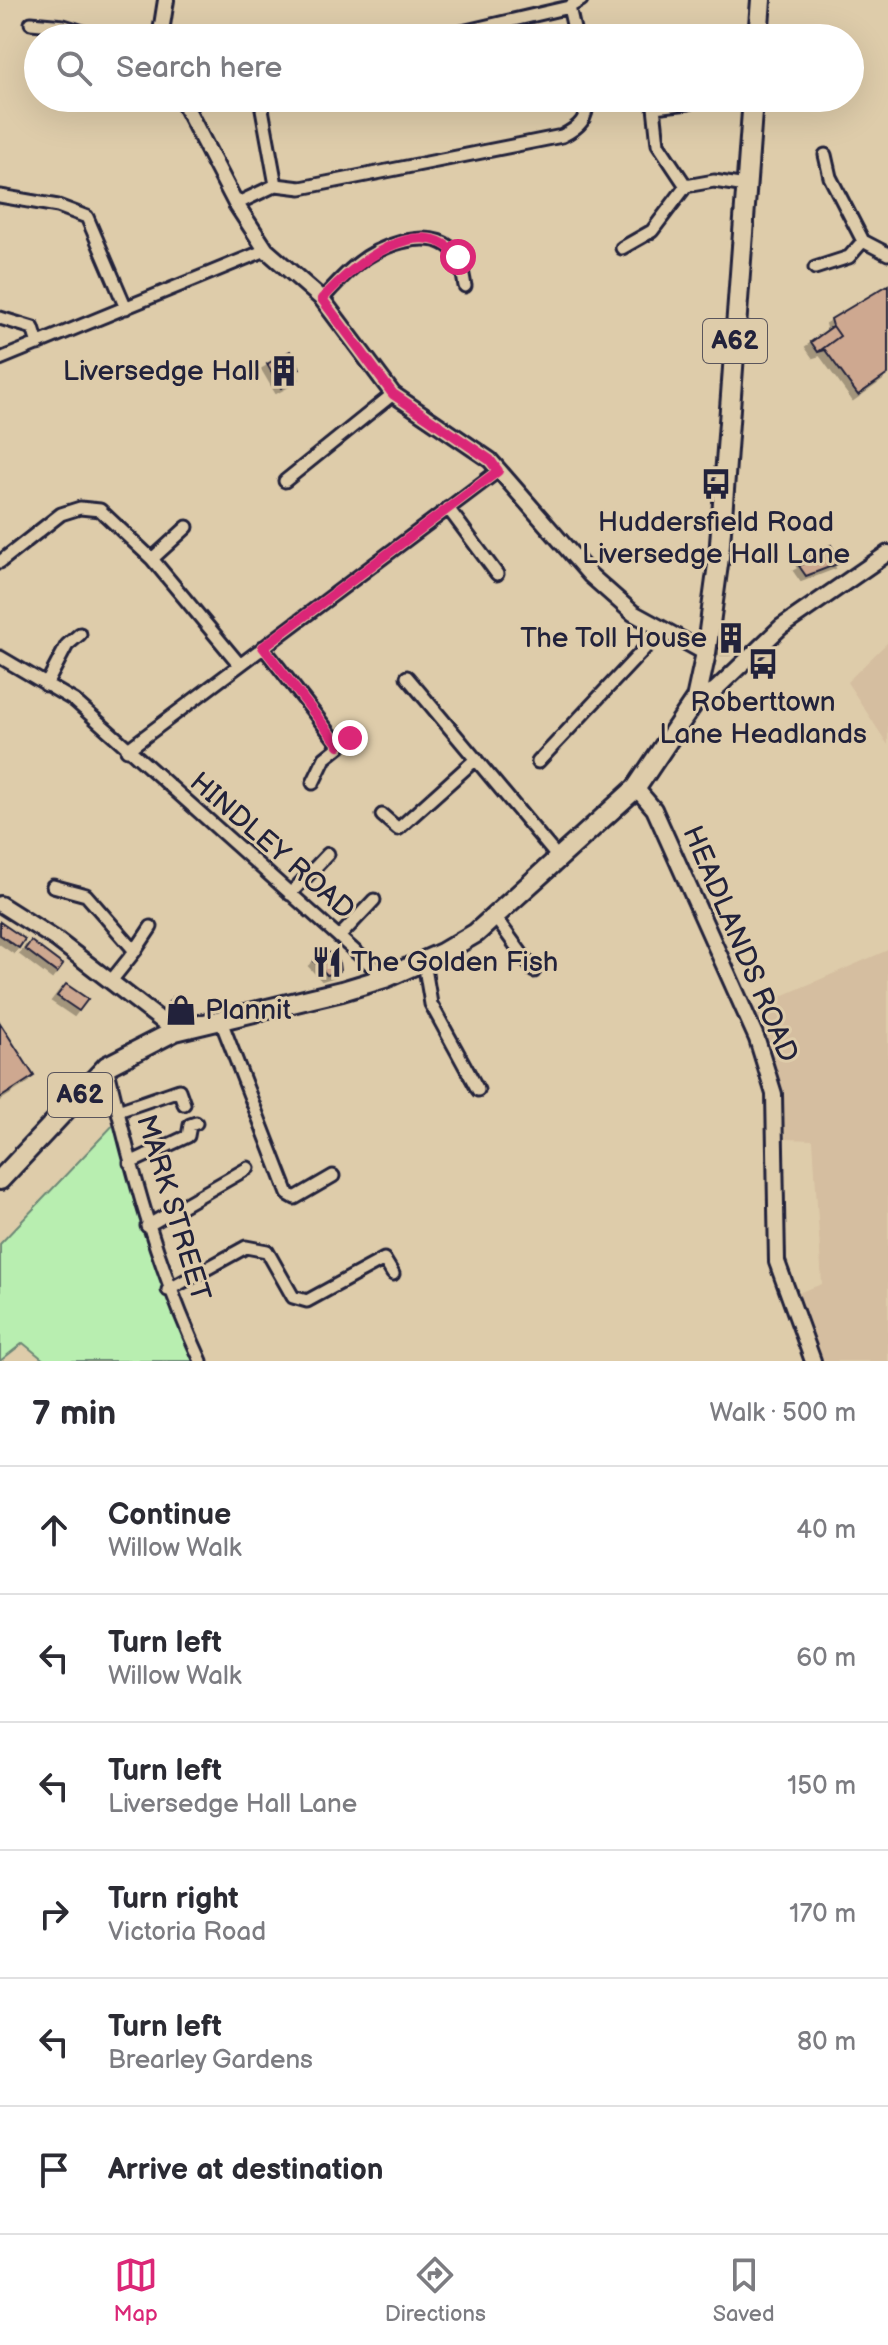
<!DOCTYPE html>
<html lang="en">
<head>
<meta charset="utf-8">
<style>
	:root { --surface:#fff; --page:#f2f2f3; --text:#2b2b33; --muted:#7c7c81; --line:#e1e1e2; --accent:#db2777 }
	body { margin:0; font-family:"Balsamiq Sans",sans-serif; background:var(--page); color:var(--text) }
	.stop { position:absolute; width:24px; height:24px; margin:-18px; border:6px solid #db2777; border-radius:50%; background:#fff }
	.stop.end { background:#db2777; border-color:#fff; box-shadow:0 2px 8px #0008 }
	.list { margin:0; padding:0; list-style:none }
	h2 { display:flex; justify-content:space-between; align-items:center; height:104px; margin:0; padding:0 32px; font-size:34px }
	h2 small { font-size:26px; font-weight:400; color:var(--muted) }
	.list li { display:grid; grid-template-columns:52px 1fr auto; gap:24px; align-items:center; box-sizing:border-box; height:128px; padding:0 32px; border-top:2px solid var(--line) }
	.list b { display:block; font-size:30px; white-space:nowrap }
	.list p { margin:0; font-size:26px; white-space:nowrap; color:var(--muted) }
	.list em { font-size:26px; font-style:normal; color:var(--muted) }
	.icon { flex:none; width:44px; height:44px; fill:none; stroke:currentColor; stroke-width:2; stroke-linecap:round; stroke-linejoin:round }
	.map { position:relative; flex:none; width:888px; height:1361px; overflow:hidden }
	.search { position:absolute; background:var(--surface); box-shadow:0 8px 32px #0002; left:24px; right:24px; top:24px; height:88px; display:flex; align-items:center; gap:20px; box-sizing:border-box; padding:0 28px; border-radius:44px; color:var(--muted); font-size:30px }
	.sheet { height:872px; background:var(--surface) }
	nav { display:flex; justify-content:space-around; align-items:center; box-sizing:border-box; height:112px; border-top:2px solid var(--line); background:var(--surface); font-size:22px; color:var(--muted) }
	nav a { display:grid; justify-items:center; gap:4px }
	nav .on { color:var(--accent) }
	.map>svg:first-child { display:block }
</style>
</head>
<body>
<div class="map">
<svg width="888" height="1361" viewBox="0 0 888 1361">
	<defs>
		<filter id="shadow"><feDropShadow dx="-5" dy="5" stdDeviation="0" flood-color="#0004"/></filter>
	</defs>
	<rect width="100%" height="100%" fill="#deccaa"/>
	<filter id="ink" filterUnits="userSpaceOnUse"><feTurbulence type="fractalNoise" baseFrequency=".0125" numOctaves="2"/><feDisplacementMap in="SourceGraphic" scale="16" xChannelSelector="R" yChannelSelector="G"/><feConvolveMatrix kernelMatrix="1 2 1 2 8 2 1 2 1" color-interpolation-filters="sRGB"/></filter>
	<g filter="url(#ink)">
		<path fill="#d5bea0" d="M 888,642 L 888,745 L 847,682 Z
			M 888,950 L 888,1361 L 817,1361 L 795,1294 L 822,1284 L 813,1140 L 786,1139 L 781,1085 L 752,1009 Z"/>
		<path fill="#b8eeb0" stroke="#6d8876" stroke-width="2" d="M 117,1121 C 136,1205 161,1283 197,1361 L 45,1361 L 23,1343 L 0,1361 L 0,1244 Z"/>
		<path fill="#cea890" stroke="#22223b" stroke-width="2" filter="url(#shadow)" d="M 888,285 L 888,374 L 858,395 L 825,350 L 818,352 L 811,342 L 833,326 L 831,319 Z
			M 833,326 L 840,336 L 818,352 L 811,342 Z
			M 290,351 L 300,369 L 294,373 L 298,379 L 281,388 L 267,364 Z
			M 831,545 L 840,563 L 806,576 L 799,566 L 803,564 L 801,559 Z
			M 732,628 L 741,629 L 735,650 L 722,650 L 717,647 L 724,631 L 731,633 Z
			M 0,922 L 25,939 L 19,948 L 0,935 Z
			M 31,941 L 63,965 L 57,973 L 25,949 Z
			M 326,950 L 339,963 L 340,971 L 327,975 L 314,961 Z
			M 66,984 L 88,999 L 79,1011 L 57,996 Z
			M 173,997 L 195,1015 L 186,1019 L 167,1005 Z
			M 0,1023 L 34,1076 L 0,1098 Z"/>
		<g fill="none" stroke-linecap="round" stroke-linejoin="round">
			<defs>
				<path id="minor" d="M 569,7 L 576,38
					M 31,23 L 64,26 L 103,38
					M 436,38 L 569,7 L 581,0
					M 260,98 L 276,185
					M 686,186 L 658,144 L 654,107 L 689,103
					M 0,196 L 58,206 L 87,217 L 126,308
					M 236,204 L 276,185 L 301,188 L 562,136 C 580,127 588,119 587,98
					M 863,241 L 888,254
					M 622,248 L 652,231 L 686,186 L 714,181 L 746,186
					M 815,268 L 849,257 L 863,241 L 830,177 L 825,155
					M 322,299 C 336,284 350,268 367,257 C 390,242 440,226 457,256 C 462,264 463,276 465,286
					M 0,318 L 33,328 L 38,344
					M 0,359 L 266,250
					M 285,481 L 393,394
					M 448,508 L 497,574
					M 152,559 L 187,527
					M 0,562 L 61,514 L 80,508 L 100,510 L 152,559 L 240,665
					M 263,647 L 339,745
					M 0,657 L 75,701 L 385,978
					M 407,677 L 560,860
					M 46,685 L 67,645 L 80,634
					M 127,750 L 498,471
					M 538,762 L 662,630
					M 313,783 L 325,758 L 350,738
					M 382,815 L 398,829 L 476,759
					M 53,886 L 86,895 L 135,951 L 111,981
					M 290,894 L 328,854
					M 495,917 L 534,971
					M 339,937 L 374,900
					M 135,951 L 151,927
					M 424,962 L 431,1004 L 478,1090
					M 221,1021 L 288,1194 L 295,1198 L 333,1176
					M 107,1066 C 132,1172 155,1261 201,1361
					M 118,1111 L 179,1090 L 184,1104
					M 130,1163 L 188,1136 L 190,1125 L 196,1123
					M 147,1226 L 248,1168
					M 168,1290 L 246,1247 L 267,1251 L 293,1297 L 307,1301 L 384,1259 L 393,1274"/>
				<path id="tertiary" d="M 160,38 L 166,0
					M 181,98 L 236,204 L 266,250 L 322,299 L 393,394 L 490,460 L 590,575 L 633,613 L 706,653
					M 696,699 L 715,690 L 781,627 L 888,553
					M 636,788 L 654,809 L 757,1039 L 774,1094 L 777,1262 L 813,1361
					M 0,904 L 57,940 L 175,1031"/>
				<path id="primary" d="M 758,38 L 761,0
					M 0,1180 L 107,1066 L 175,1031 L 342,991 L 385,978 L 442,953 L 476,933 L 636,788 L 696,699 L 706,653 L 719,557 L 753,98"/>
			</defs>
			<use href="#minor" stroke="#22223b" stroke-width="17"/>
			<use href="#tertiary" stroke="#22223b" stroke-width="20"/>
			<use href="#primary" stroke="#22223b" stroke-width="24"/>
			<use href="#minor" stroke="#deccaa" stroke-width="11"/>
			<use href="#tertiary" stroke="#deccaa" stroke-width="14"/>
			<use href="#primary" stroke="#deccaa" stroke-width="18"/>
		</g>
	</g>
	<g fill="none" stroke-linecap="round" stroke-linejoin="round" filter="url(#ink)">
		<path stroke="#db2777" stroke-width="10" d="M 350,738 L 339,745 L 263,647 L 498,471 L 490,460 L 393,394 L 322,299 C 352,267 420,208 458,257"/>
	</g>
	<defs>
		<symbol id="building-bare" viewBox="-9 -9 18 18"><path d="M-4-6H4V6H1V3H-1V6H-4ZM-2.5-4.3h1.7v1.8h-1.7ZM.8-4.3h1.7v1.8H.8ZM-2.5-1h1.7V.8h-1.7ZM.8-1h1.7V.8H.8Z" fill="#22223b" stroke="#deccaa" stroke-width="2.5" paint-order="stroke"/></symbol>
		<symbol id="bus-bare" viewBox="-9 -9 18 18"><path d="M-5-6H5V4H4V6H2V4H-2V6H-4V4H-5ZM-3.5-4V0h7V-4ZM-3.5 1.2v1.5H-2V1.2ZM2 1.2v1.5H3.5V1.2Z" fill="#22223b" stroke="#deccaa" stroke-width="2.5" paint-order="stroke"/></symbol>
		<symbol id="restaurant-bare" viewBox="-9 -9 18 18"><path d="M-5-6h1v4h1v-4h1v4h1v-4h1v5L-1.5 .5V6h-2V.5L-5-1ZM5-6V6H3V1.5H1.5Q1.5-4 5-6Z" fill="#22223b" stroke="#deccaa" stroke-width="2.5" paint-order="stroke"/></symbol>
		<symbol id="shop-bare" viewBox="-9 -9 18 18"><path d="M-5-2.5h2.3a2.7 3.5 0 0 1 5.4 0H5L5.5 6h-11ZM-1.5-2.5h3a1.5 2.3 0 0 0-3 0Z" fill="#22223b" stroke="#deccaa" stroke-width="2.5" paint-order="stroke"/></symbol>
	</defs>
	<g fill-rule="evenodd">
		<use href="#building-bare" x="262" y="349" width="44" height="44"/>
		<use href="#bus-bare" x="694" y="462" width="44" height="44"/>
		<use href="#building-bare" x="709" y="616" width="44" height="44"/>
		<use href="#bus-bare" x="741" y="642" width="44" height="44"/>
		<use href="#restaurant-bare" x="305" y="940" width="44" height="44"/>
		<use href="#shop-bare" x="159" y="988" width="44" height="44"/>
	</g>
	<g text-anchor="middle" dominant-baseline="central" stroke-width="6" stroke-linejoin="round" paint-order="stroke">
		<g fill="#deccaa" stroke="#5a555c" stroke-width="2">
			<rect x="703" y="319" width="64" height="44" rx="6"/>
			<rect x="48" y="1073" width="64" height="44" rx="6"/>
		</g>
		<g font-size="26" font-weight="bold" fill="#22223b">
			<text x="735" y="341">A62</text>
			<text x="80" y="1095">A62</text>
		</g>
		<g font-size="28" fill="#22223b" stroke="#deccaa" text-anchor="end">
			<text x="260" y="371">Liversedge Hall</text>
			<text x="716" y="522" text-anchor="middle">Huddersfield Road<tspan x="716" dy="32">Liversedge Hall Lane</tspan></text>
			<text x="707" y="638">The Toll House</text>
			<text x="763" y="702" text-anchor="middle">Roberttown<tspan x="763" dy="32">Lane Headlands</tspan></text>
			<text x="351" y="962" text-anchor="start">The Golden Fish</text>
			<text x="205" y="1010" text-anchor="start">Plannit</text>
		</g>
		<g font-size="28" fill="#22223b" stroke="#deccaa">
			<text transform="translate(272 846) rotate(41)">HINDLEY ROAD</text>
			<text transform="translate(740 944) rotate(67)">HEADLANDS ROAD</text>
			<text transform="translate(173 1208) rotate(73)">MARK STREET</text>
		</g>
	</g>
</svg>
<div class="stop" style="left:458px;top:257px"></div>
<div class="stop end" style="left:350px;top:738px"></div>
<div class="search"><svg class="icon" aria-label="search" viewBox="0 0 24 24"><circle cx="10" cy="10" r="6"/><path d="M15 15l6 6"/></svg>Search here</div>
</div>
<section class="sheet">
<h2>7 min<small>Walk · 500 m</small></h2>
<ul class="list">
<li><svg class="icon" aria-label="ahead" viewBox="0 0 24 24"><path d="M12 20V5M6 11l6-6 6 6"/></svg><div><b>Continue</b><p>Willow Walk</p></div><em>40 m</em></li>
<li><svg class="icon" aria-label="left" viewBox="0 0 24 24"><path d="M17 20v-9H6M10 6l-5 5 5 5"/></svg><div><b>Turn left</b><p>Willow Walk</p></div><em>60 m</em></li>
<li><svg class="icon" aria-label="left" viewBox="0 0 24 24"><path d="M17 20v-9H6M10 6l-5 5 5 5"/></svg><div><b>Turn left</b><p>Liversedge Hall Lane</p></div><em>150 m</em></li>
<li><svg class="icon" aria-label="right" viewBox="0 0 24 24"><path d="M7 20v-9h11M14 6l5 5-5 5"/></svg><div><b>Turn right</b><p>Victoria Road</p></div><em>170 m</em></li>
<li><svg class="icon" aria-label="left" viewBox="0 0 24 24"><path d="M17 20v-9H6M10 6l-5 5 5 5"/></svg><div><b>Turn left</b><p>Brearley Gardens</p></div><em>80 m</em></li>
<li><svg class="icon" aria-label="arrive" viewBox="0 0 24 24"><path d="M6 21V4h12l-3 4 3 4H6"/></svg><div><b>Arrive at destination</b></div></li>
</ul>
</section>
<nav>
<a class="on"><svg class="icon" aria-label="map" viewBox="0 0 24 24"><path d="M3 6l6-2 6 2 6-2v14l-6 2-6-2-6 2zM9 4v14M15 6v14"/></svg>Map</a>
<a><svg class="icon" aria-label="directions" viewBox="0 0 24 24"><path d="M12 3l9 9-9 9-9-9zM9 14v-3h6M13 9l2 2-2 2"/></svg>Directions</a>
<a><svg class="icon" aria-label="saved" viewBox="0 0 24 24"><path d="M7 4h10v16l-5-4-5 4z"/></svg>Saved</a>
</nav>
</body>
</html>
